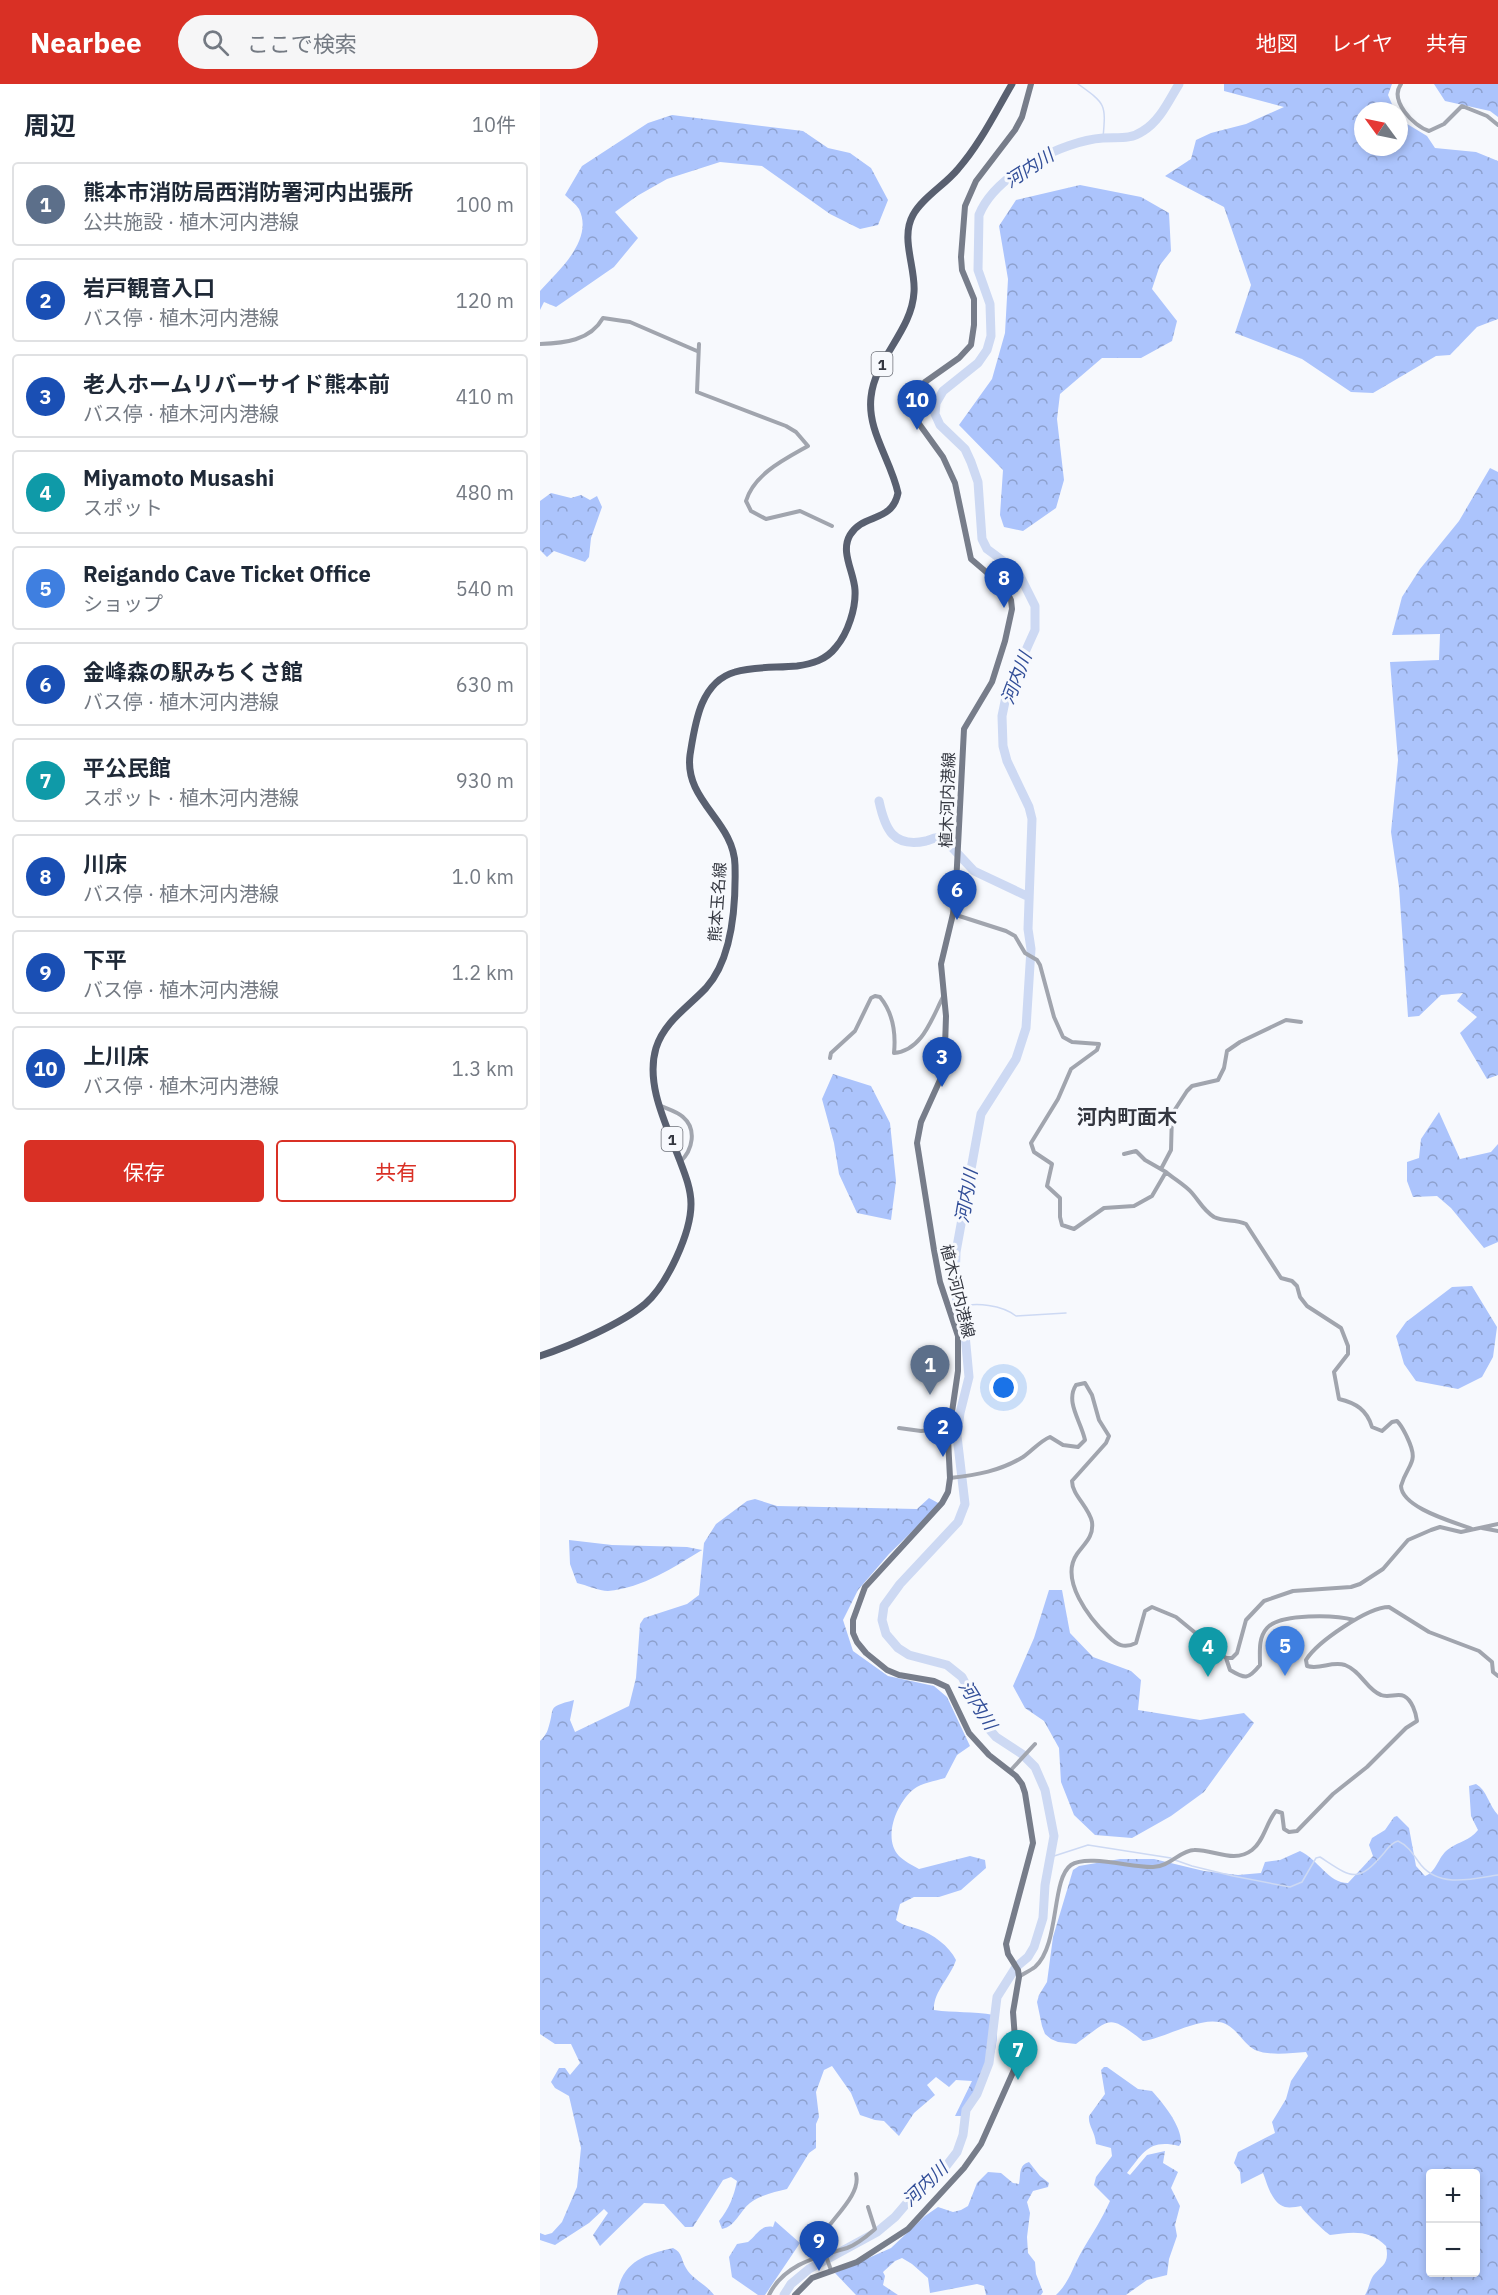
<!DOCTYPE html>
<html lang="ja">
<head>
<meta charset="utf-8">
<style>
	:root { --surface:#fff; --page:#f6f6f7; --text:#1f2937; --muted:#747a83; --line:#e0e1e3; --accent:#d93025 }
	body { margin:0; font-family:"IBM Plex Sans","Noto Sans JP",sans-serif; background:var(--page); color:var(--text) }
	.controls { position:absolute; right:18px; bottom:18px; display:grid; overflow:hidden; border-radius:6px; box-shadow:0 3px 9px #0003 }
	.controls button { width:54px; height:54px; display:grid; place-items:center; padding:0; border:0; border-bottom:2px solid var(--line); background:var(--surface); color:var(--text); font:30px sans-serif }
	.compass { position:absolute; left:814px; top:18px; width:54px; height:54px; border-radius:50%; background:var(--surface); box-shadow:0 3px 9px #0003; rotate:303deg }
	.you { position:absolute; left:464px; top:1304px; width:21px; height:21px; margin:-15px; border:4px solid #fff; border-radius:50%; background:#1a73e8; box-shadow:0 0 0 9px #1a73e833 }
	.badge { display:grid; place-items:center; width:39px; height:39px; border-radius:50%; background:var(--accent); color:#fff; font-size:20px; font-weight:700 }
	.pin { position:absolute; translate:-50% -50px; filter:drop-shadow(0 2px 3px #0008) }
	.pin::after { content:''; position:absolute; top:32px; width:21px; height:18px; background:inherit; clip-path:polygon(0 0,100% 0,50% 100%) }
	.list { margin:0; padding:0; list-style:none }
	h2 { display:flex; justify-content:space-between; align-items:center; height:78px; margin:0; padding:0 24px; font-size:26px }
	h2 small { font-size:20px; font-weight:400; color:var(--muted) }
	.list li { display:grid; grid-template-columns:39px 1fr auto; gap:18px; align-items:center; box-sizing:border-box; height:84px; margin:0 12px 12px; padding:0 12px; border:2px solid var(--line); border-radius:6px }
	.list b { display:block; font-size:22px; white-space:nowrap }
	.list p { margin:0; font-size:20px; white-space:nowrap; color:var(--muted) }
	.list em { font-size:20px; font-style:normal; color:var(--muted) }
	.actions { display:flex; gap:12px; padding:18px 24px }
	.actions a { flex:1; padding:14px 0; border:2px solid var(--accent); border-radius:6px; text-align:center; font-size:21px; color:var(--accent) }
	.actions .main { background:var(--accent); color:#fff }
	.icon { flex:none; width:33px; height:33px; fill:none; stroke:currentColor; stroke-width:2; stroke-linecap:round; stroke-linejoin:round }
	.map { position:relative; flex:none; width:958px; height:2211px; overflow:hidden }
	header { display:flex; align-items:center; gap:36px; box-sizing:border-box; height:84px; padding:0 30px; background:var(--accent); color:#fff }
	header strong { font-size:28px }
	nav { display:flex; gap:33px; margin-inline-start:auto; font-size:21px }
	.search { width:420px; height:54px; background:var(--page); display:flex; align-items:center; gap:15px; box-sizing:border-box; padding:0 21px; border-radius:33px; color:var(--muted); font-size:22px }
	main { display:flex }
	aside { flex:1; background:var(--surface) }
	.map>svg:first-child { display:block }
</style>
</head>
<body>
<header>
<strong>Nearbee</strong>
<div class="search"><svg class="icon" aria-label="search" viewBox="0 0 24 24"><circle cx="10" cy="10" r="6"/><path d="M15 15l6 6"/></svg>ここで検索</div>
<nav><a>地図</a><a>レイヤ</a><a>共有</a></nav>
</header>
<main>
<aside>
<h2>周辺<small>10件</small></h2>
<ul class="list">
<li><span class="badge" style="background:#5c6f8a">1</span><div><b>熊本市消防局西消防署河内出張所</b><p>公共施設 · 植木河内港線</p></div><em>100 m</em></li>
<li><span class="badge" style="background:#1a4fb4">2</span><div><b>岩戸観音入口</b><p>バス停 · 植木河内港線</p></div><em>120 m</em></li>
<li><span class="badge" style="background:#1a4fb4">3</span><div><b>老人ホームリバーサイド熊本前</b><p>バス停 · 植木河内港線</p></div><em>410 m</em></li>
<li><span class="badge" style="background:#0f9aa8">4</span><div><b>Miyamoto Musashi</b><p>スポット</p></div><em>480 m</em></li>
<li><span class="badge" style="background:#3f7fe0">5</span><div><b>Reigando Cave Ticket Office</b><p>ショップ</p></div><em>540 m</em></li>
<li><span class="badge" style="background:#1a4fb4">6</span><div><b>金峰森の駅みちくさ館</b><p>バス停 · 植木河内港線</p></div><em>630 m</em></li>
<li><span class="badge" style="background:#0f9aa8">7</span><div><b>平公民館</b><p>スポット · 植木河内港線</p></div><em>930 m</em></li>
<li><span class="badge" style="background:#1a4fb4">8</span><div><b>川床</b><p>バス停 · 植木河内港線</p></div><em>1.0 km</em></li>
<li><span class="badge" style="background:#1a4fb4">9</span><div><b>下平</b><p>バス停 · 植木河内港線</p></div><em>1.2 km</em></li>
<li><span class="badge" style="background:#1a4fb4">10</span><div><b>上川床</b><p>バス停 · 植木河内港線</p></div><em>1.3 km</em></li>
</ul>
<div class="actions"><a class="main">保存</a><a>共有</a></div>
</aside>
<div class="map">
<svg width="958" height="2211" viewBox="0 0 958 2211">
	<defs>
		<pattern id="forest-crowns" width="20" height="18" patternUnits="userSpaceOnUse" patternTransform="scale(1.5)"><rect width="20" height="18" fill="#acc4fc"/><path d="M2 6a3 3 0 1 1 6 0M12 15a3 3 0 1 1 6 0" fill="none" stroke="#8da0cd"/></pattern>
	</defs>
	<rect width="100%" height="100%" fill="#f7f9fd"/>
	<path fill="url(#forest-crowns)" fill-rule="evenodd" d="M 684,0 L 852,0 L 848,11 L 855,27 L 823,27 L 823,63 L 859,63 L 859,35 L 887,52 L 895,64 L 936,68 L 958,77 L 958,235 L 937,243 L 910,271 L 896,272 L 833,309 L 811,308 L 762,275 L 695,249 L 711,201 L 684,123 L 625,92 L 651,75 L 656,56 L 671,49 L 706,40 L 744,23 L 684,7 Z
		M 894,0 L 958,0 L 958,33 L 950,27 L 905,17 Z
		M 132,31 L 263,47 L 288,64 L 310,69 L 331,84 L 348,116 L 338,141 L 320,145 L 290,130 L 222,82 L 180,78 L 127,95 L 97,112 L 75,128 L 98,154 L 74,183 L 16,223 L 4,218 L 0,226 L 0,207 C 19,186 54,156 39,125 C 36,120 29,115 25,111 L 42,82 L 108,39 Z
		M 540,101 L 601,113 L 629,129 L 631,167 L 620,181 L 612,205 L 637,237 L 632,257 L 601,274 L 562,274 L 520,310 L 517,335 L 524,396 L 516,424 L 483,447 L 464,443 L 460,431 L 463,386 L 419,341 L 452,295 L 465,249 L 468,195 L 459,142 L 476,116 Z
		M 950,384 L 958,388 L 958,991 L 947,995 L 920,949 L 937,933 L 917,917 L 923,909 L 901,911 L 879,932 L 868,933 L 859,803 L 851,748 L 858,676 L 850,578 L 899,576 L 900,550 L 852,551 L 862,513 L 880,485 L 919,437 Z
		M 11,409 L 31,414 L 41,411 L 50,416 L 57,412 L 62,423 L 51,454 L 49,473 L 45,478 L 14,467 L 7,473 L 0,466 L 0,417 Z
		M 293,990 L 331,1002 L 350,1039 L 356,1097 L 351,1136 L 317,1129 L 299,1090 L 294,1059 L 282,1015 Z
		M 899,1028 L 920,1075 L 951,1068 L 958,1060 L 958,1158 L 944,1164 L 911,1124 L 897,1112 L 873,1113 L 867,1097 L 867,1078 L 879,1074 L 881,1055 Z
		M 932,1202 L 957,1243 L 953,1273 L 942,1293 L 918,1305 L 876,1297 L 864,1280 L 856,1252 L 866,1238 L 912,1203 Z
		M 389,1414 L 400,1420 L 349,1470 L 318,1506 L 303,1536 L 313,1567 L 348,1592 L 394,1602 L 407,1613 L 430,1662 L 417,1671 L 405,1694 C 395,1697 381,1699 374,1705 C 357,1718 342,1754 359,1772 C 364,1777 372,1781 379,1785 L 430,1772 L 445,1776 L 446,1784 L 421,1806 L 399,1813 L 374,1813 L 360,1820 L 356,1836 C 363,1842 370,1842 378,1845 C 393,1850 409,1862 416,1876 C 410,1894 393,1908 394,1926 C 414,1929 433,1927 454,1931 C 455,1937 457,1944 457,1950 C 457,1977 437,2012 421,2032 L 415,2032 L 432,1997 L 416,1996 L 409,2003 L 396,1993 L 387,2001 L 395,2011 L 374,2029 L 359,2052 L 344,2037 L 335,2036 L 320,2031 L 311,2009 L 292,1982 L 284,1986 L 276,2008 L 279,2033 L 276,2040 L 276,2064 L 269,2069 L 247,2105 C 235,2108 220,2111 210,2119 C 199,2128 196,2142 182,2145 L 179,2137 C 189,2125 194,2112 197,2097 L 191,2093 L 183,2096 L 153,2143 L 145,2143 L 124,2120 L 104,2119 L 60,2162 L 53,2151 L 68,2129 L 64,2125 L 49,2139 L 15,2161 L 0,2156 L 0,2149 L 5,2151 L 12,2149 L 22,2138 L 37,2103 L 41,2064 L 29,2012 L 15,2004 L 11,1998 L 19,1984 L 25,1984 L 30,1991 L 40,1979 L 31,1960 L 15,1960 L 0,1950 L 0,1657 C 3,1654 7,1649 8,1645 C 16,1622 5,1624 34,1616 L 30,1636 L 35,1648 L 89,1622 L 96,1594 L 100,1540 L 104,1534 L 147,1520 L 159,1511 L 164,1459 L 176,1440 L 207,1417 L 215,1415 L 237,1422 L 377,1425 Z
		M 29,1456 L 72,1461 L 147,1463 L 162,1466 C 134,1483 103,1504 68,1507 C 59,1507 46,1501 37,1499 L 30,1480 Z
		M 509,1506 L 522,1506 L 530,1549 L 553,1573 L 591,1587 L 601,1596 L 598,1626 L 660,1636 L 704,1629 L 714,1639 L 664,1708 L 631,1732 L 592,1754 L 555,1751 L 534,1731 L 521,1698 L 519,1664 L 504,1637 L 485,1624 L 473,1602 L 494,1554 Z
		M 936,1700 C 947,1706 949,1722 958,1731 L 958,2211 L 825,2211 C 829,2205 829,2198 833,2192 C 841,2181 850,2181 846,2162 C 829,2145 812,2148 790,2151 C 785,2148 763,2127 761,2122 C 757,2123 749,2124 745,2123 C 732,2120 727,2099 723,2089 L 701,2100 L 700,2088 L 694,2079 L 698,2068 L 735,2049 L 732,2038 L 746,2015 L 751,1997 L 768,1972 L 766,1968 C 751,1969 729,1972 715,1966 C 702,1959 695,1940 679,1938 C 657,1934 625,1954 603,1957 C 567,1929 572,1934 536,1960 L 518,1958 L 511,1955 L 505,1950 L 502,1942 L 497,1918 L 499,1911 L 507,1898 L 513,1853 L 533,1786 L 539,1782 L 580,1775 L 614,1775 L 664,1787 L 698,1791 L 721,1789 L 725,1778 L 740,1776 L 760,1767 C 778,1775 788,1799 808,1799 L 833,1772 L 829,1761 L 832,1754 L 845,1746 L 854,1733 L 857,1732 L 869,1744 L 876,1782 L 885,1792 C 898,1787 898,1771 910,1764 C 920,1757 929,1757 938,1746 L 931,1732 L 929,1702 ZM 890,2090 L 936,2090 L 936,2188 L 890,2188 Z
		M 564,1983 L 567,1983 L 598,2005 L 612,2007 C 624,2020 642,2043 641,2059 L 639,2062 C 609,2055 604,2068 587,2089 L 590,2091 L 607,2071 L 625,2067 L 623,2079 L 638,2088 L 631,2104 L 640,2122 L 635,2141 L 637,2152 L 629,2175 L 627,2191 L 607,2196 L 586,2211 L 516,2211 C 530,2198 533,2182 542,2167 C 552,2150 562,2135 570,2117 L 554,2101 L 556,2093 L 572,2072 L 571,2064 L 556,2060 C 555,2047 548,2042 549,2032 L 565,2010 L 561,1986 Z
		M 489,2078 L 500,2092 L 509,2099 L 508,2103 L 493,2107 L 487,2118 L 490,2129 L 487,2153 L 488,2169 L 495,2178 L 496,2190 L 503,2208 L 501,2211 L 446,2211 L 444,2202 L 437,2200 L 390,2209 L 388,2194 L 372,2180 L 362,2174 L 355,2177 L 343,2188 L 345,2192 L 343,2201 L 358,2211 L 316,2211 L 295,2189 L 351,2164 L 385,2132 L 398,2123 L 413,2128 L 421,2126 L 428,2122 L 437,2099 L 448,2088 L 461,2089 L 473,2099 L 479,2100 C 481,2092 478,2081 489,2078 Z
		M 235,2137 L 260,2159 L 225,2211 L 218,2211 L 192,2193 L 189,2173 L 197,2160 L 208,2158 C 216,2152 221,2140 233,2143 Z
		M 133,2164 C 143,2169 141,2176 146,2184 C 152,2195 166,2200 174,2211 L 77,2211 C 82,2178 103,2171 133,2164 Z"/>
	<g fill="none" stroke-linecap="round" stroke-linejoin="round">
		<path stroke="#cdd9f3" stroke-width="1.5" d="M 538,0 C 566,20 566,20 563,54
			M 419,1223 C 436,1218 462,1221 476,1232 L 526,1229
			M 511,1773 L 548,1761 L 631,1774
			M 635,1776 L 652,1782 L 693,1792 L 750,1803 L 762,1798 L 776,1774 L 780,1773 C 811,1793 817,1801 844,1769 C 848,1764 851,1759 858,1757 C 869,1762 874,1772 881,1781 C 900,1804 932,1795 958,1791"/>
		<path stroke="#cdd9f3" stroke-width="9" d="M 339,717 C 345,745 353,764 386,757 C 393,755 396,752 404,755 L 434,787 L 489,813
			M 244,2211 L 251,2200 L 269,2185 L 337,2148 L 355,2133 L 379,2105 L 400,2090 L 417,2068 L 423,2051 L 426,2026 L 437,2010 L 449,1979 L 457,1913 L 476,1883 L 488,1873 L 494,1863 L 503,1834 L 505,1801 L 514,1752 L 505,1706 L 495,1683 L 482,1670 L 456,1653 L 449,1645 L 422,1593 L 407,1581 L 369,1571 L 358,1564 L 346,1550 L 342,1536 L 344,1522 L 360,1500 L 418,1438 L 425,1420 L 417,1352 L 420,1329 L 429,1293 L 424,1240 L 417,1219 L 415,1201 L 416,1168 L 441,1030 L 476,975 L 486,944 L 491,865 L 488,845 L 492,735 L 489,723 L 467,677 L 463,662 L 462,632 L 467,608 L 495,546 L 495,522 L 478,488 L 447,465 L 442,455 L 438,398 L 431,378 L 425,365 L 400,341 L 395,330 L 396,319 L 403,307 L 438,279 L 447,266 L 451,252 L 450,220 L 438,186 L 439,131 C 455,91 522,57 563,54 C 578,53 590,56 603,47 C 620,37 629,16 639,0"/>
		<path stroke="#a1a5ae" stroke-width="4" d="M 861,0 C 849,16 873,42 889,47 L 904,40 L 922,22 L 947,32 L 958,41
			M 0,260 C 24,259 50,257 63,234 L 90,238 L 157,267
			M 159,260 L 157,308 L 246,342 L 256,348 L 268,362 C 245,375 214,390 206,417 L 211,427 L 226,435 L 260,427 L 292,442
			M 413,830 L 466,847 L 475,852 L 485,869 L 497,876 L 500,881 L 514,933 L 523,953 L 532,958 L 559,960 L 557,966 L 531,985 L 518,1015 L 491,1059 L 494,1068 L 512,1080 L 507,1102 L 520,1114 L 520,1133 L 522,1141 L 534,1145 L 564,1124 L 594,1122 L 612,1112 L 626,1088 C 634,1095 645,1101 652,1109 C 660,1118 663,1126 674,1133 C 684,1138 695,1135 706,1140 L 741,1194 L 752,1197 L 757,1202 L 760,1213 L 767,1222 L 801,1244 L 808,1262 L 808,1270 L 794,1288 L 799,1315 C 816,1319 827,1326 832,1343 L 842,1347 L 852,1338 L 857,1337 C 862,1342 864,1347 867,1353 C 880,1380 868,1378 861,1402 C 862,1424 914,1438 932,1445
			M 290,974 L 291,969 L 315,947 L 331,914 L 335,912 L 340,913 C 353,929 356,949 354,969 C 382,967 392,934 403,913
			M 121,1022 C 128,1025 138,1028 143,1033 C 157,1045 153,1066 140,1078
			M 584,1070 L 596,1067 L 605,1076 L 626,1088
			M 621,1085 L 631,1066 L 632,1030 L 647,1007 L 652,1002 L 678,996 L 684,984 L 687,967 L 700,958 L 746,936 L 761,938
			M 359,1344 L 381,1347 L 409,1344
			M 410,1394 C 437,1391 460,1387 483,1373 C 492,1367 500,1357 510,1353 L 523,1361 L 538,1363 L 545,1356 C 541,1337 525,1318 536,1301 L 545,1299 L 552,1311 L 559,1336 L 569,1352 L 566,1359 L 532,1397 C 532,1411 549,1423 552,1438 C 554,1453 544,1460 537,1470 C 519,1496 550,1535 568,1552 C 577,1561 584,1565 596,1559 L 605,1527 L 612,1523 L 636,1533 L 686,1574 L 692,1574 L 697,1569 L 706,1536 L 724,1517 L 753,1507 L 811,1503 L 820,1500 L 843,1485 L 868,1456 L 891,1446 L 900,1443 L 921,1448 L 958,1440
			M 942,1444 L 958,1447
			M 686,1574 L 690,1586 C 705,1595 708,1596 720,1581 C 720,1568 718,1554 727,1544 C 740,1529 796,1531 814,1536
			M 470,1687 L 495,1660
			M 480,1892 C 485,1889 491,1886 495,1883 C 520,1861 511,1795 531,1781 C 547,1770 593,1784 613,1783 C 629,1783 641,1766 654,1766 C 673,1765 694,1780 712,1766 C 724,1757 726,1739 736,1727 L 742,1729 L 744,1745 L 749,1748 L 757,1747 L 793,1710 L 827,1683 L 866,1644 L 877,1637 C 876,1629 872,1616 864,1612 C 858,1609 848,1614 841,1611 C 827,1606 821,1587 805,1581 C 791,1577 780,1586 767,1582 L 766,1576 C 777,1558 828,1523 849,1523 L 889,1548 L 939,1567 L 952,1578 L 953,1588 L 958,1592
			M 291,2186 L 280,2156 C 288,2137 322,2112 316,2090
			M 229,2211 C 244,2180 277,2173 307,2164 C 318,2160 327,2152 335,2145 L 328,2123"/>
		<path stroke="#777d8a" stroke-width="6" d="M 255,2211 L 272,2194 L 317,2178 L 368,2145 L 424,2084 L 441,2060 L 474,1986 L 476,1968 L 473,1928 L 479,1893 L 478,1886 L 468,1870 L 466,1860 L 493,1759 L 485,1709 L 482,1700 L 476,1692 L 449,1671 L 429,1649 L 407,1603 L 394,1597 L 359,1591 L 347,1586 L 326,1569 L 317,1558 L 313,1549 L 313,1536 L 325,1503 L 402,1419 L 408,1408 L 410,1394 L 408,1355 L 418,1287 L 418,1252 L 400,1198 L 394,1166 L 377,1059 L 381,1038 L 400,996 L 405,963 L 406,932 L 401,880 L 413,830 L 416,801 L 424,645 L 452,598 L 465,557 L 472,525 L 471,516 L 465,504 L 431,475 L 415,399 L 403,373 L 377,337 L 375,320 L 380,305 L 385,298 L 419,274 L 431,261 L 434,241 L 434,215 L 422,186 L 421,173 L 425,122 L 436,97 L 475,46 L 482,33 L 491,0"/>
		<path stroke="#596070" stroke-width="7" d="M 0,1272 C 30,1262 81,1240 105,1220 C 127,1201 151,1149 151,1120 C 151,1105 145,1090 140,1077 C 127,1042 105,1001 116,964 C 124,938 148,923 166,904 C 193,874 196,821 195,781 C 194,737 144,717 150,671 C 155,640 160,598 195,588 C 214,582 237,584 257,582 C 272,580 286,576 296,563 C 308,549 316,524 315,506 C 314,488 300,468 310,451 C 323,429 352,439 358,409 C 351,376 327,347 331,313 C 335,274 372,247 374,208 C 376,184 360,154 373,131 C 383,113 405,101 418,85 C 440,60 455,29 472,0"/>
	</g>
	<g text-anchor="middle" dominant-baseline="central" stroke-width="6" stroke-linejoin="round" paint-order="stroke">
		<g fill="#f7f9fd" stroke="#6e7179" stroke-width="1.5">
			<rect x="331.5" y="268" width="21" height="24" rx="4.5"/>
			<rect x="121.5" y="1043" width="21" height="24" rx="4.5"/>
		</g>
		<g font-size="15" font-weight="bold" fill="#343740">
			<text x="342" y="280">1</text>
			<text x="132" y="1055">1</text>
		</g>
		<g font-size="16" fill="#343740" stroke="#f7f9fd">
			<text transform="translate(407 716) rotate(-88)">植木河内港線</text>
			<text transform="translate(177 818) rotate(-86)">熊本玉名線</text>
			<text transform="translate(418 1207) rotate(76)">植木河内港線</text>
		</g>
		<g font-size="18" font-style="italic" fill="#324e98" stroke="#f7f9fd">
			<text transform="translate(489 84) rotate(-33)">河内川</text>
			<text transform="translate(476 594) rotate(-69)">河内川</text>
			<text transform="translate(426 1112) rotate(-80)">河内川</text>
			<text transform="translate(438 1621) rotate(58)">河内川</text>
			<text transform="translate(385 2100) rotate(-44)">河内川</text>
		</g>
		<g font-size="20" font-weight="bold" fill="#343740" stroke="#f7f9fd">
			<text x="587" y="1032">河内町面木</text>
		</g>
	</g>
</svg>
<div class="controls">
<button>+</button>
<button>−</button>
</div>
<svg class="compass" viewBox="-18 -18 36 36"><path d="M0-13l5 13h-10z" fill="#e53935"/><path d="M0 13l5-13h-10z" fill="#747a83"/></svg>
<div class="you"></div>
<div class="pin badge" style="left:390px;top:1311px;background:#5c6f8a">1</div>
<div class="pin badge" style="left:403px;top:1373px;background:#1a4fb4">2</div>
<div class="pin badge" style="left:402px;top:1003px;background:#1a4fb4">3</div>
<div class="pin badge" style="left:668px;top:1593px;background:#0f9aa8">4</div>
<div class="pin badge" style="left:745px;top:1592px;background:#3f7fe0">5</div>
<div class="pin badge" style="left:417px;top:836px;background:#1a4fb4">6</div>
<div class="pin badge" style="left:478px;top:1996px;background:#0f9aa8">7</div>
<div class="pin badge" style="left:464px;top:524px;background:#1a4fb4">8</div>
<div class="pin badge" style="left:279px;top:2187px;background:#1a4fb4">9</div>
<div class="pin badge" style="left:377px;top:346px;background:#1a4fb4">10</div>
</div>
</main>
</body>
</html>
